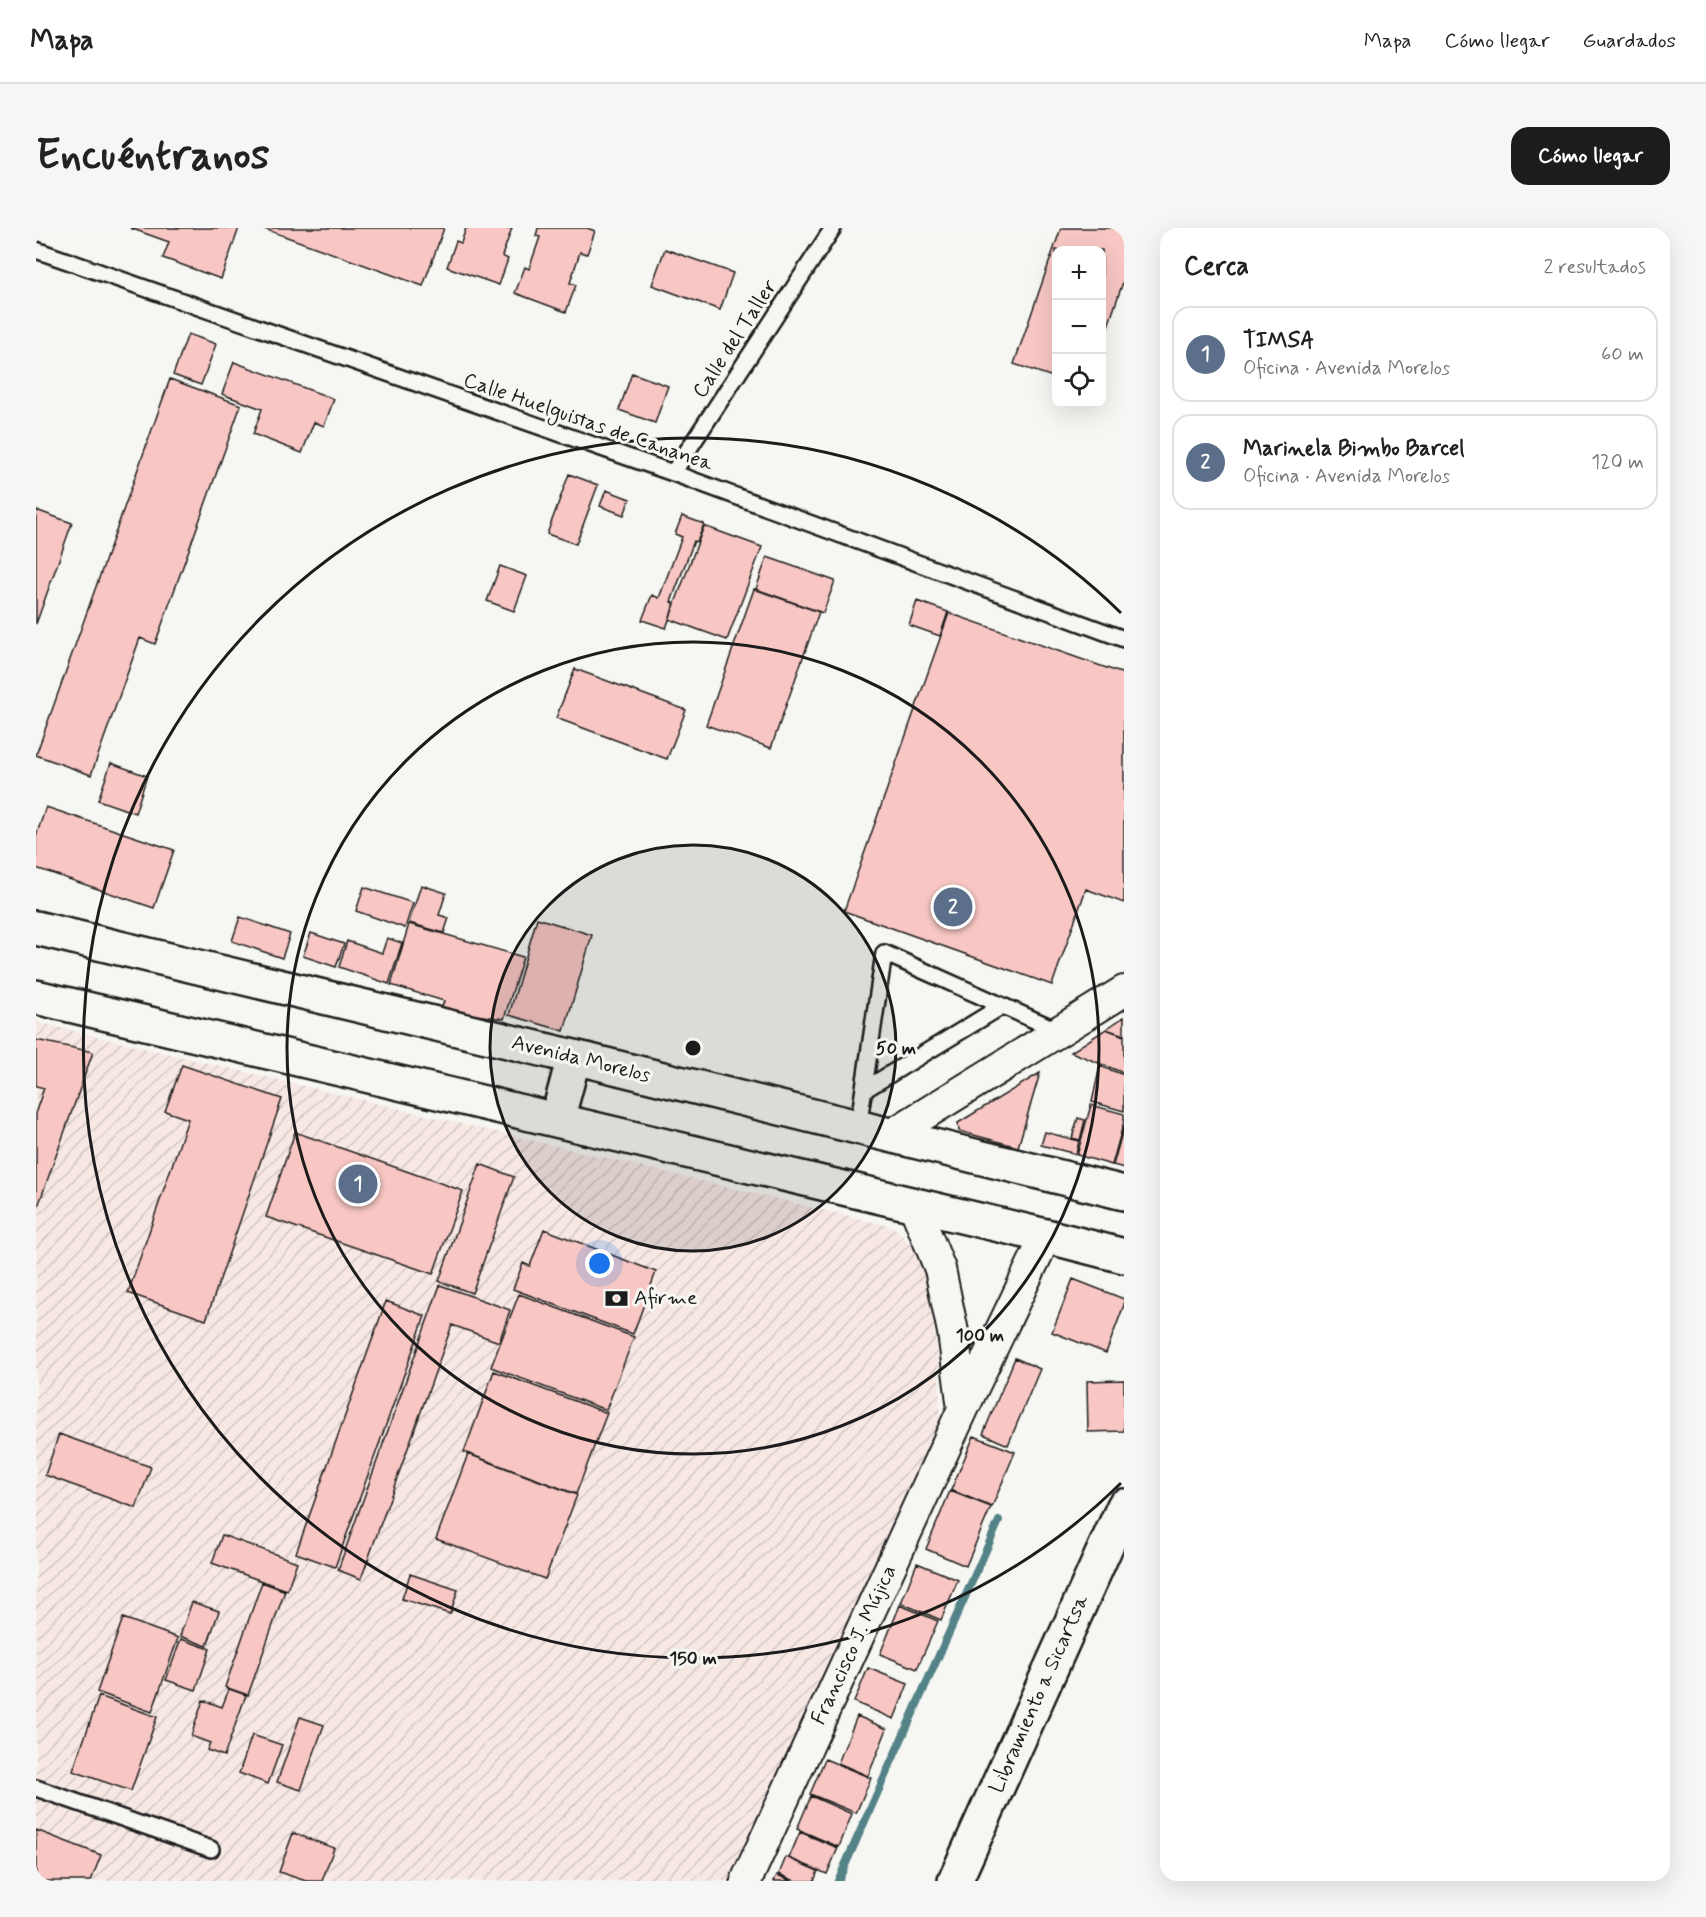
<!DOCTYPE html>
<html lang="es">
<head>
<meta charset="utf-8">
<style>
	:root { --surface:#fff; --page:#f6f6f6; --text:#222; --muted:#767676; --line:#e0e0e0; --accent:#1c1c1c }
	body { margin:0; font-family:Mynerve,sans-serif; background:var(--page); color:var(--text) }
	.controls { position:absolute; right:18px; top:18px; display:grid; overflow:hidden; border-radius:12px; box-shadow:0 6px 24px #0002 }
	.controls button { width:54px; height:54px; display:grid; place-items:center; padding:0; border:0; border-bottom:2px solid var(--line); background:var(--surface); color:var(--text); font:30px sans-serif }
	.you { position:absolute; left:564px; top:1036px; width:21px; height:21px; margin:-15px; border:4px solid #fff; border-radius:50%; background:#1a73e8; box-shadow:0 0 0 9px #1a73e833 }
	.badge { display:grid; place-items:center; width:39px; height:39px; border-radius:50%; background:var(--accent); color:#fff; font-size:20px; font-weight:700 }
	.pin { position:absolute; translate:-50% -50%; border:3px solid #fff; box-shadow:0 2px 6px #0006 }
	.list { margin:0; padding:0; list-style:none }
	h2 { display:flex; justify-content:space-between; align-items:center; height:78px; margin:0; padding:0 24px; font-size:26px }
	h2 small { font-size:20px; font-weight:400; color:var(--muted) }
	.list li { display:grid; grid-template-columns:39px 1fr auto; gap:18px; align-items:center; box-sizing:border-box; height:96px; margin:0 12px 12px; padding:0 12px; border:2px solid var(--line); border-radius:18px }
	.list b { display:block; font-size:22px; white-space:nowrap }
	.list p { margin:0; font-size:20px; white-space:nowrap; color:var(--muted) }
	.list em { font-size:20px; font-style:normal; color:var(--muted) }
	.icon { flex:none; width:33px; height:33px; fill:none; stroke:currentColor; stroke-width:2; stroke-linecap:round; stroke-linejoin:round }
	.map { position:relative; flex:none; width:1088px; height:1653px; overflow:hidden; border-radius:18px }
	header { display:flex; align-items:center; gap:36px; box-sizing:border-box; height:84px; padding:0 30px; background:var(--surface); border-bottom:2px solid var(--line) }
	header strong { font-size:28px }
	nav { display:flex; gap:33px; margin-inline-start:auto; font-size:21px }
	.intro { display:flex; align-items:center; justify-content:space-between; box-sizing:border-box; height:144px; padding:0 36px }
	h1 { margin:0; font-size:42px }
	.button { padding:15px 27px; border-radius:18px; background:var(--accent); color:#fff; font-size:21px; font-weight:700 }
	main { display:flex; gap:36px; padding:0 36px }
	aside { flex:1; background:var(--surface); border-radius:18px; box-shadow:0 6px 24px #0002 }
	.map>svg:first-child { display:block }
</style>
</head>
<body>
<header>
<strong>Mapa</strong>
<nav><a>Mapa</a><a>Cómo llegar</a><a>Guardados</a></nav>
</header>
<div class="intro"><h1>Encuéntranos</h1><a class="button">Cómo llegar</a></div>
<main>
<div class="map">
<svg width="1088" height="1653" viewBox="0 0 1088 1653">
	<defs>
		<pattern id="industrial-furrows" width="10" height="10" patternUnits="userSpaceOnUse" patternTransform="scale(1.5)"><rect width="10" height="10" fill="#f7e8e4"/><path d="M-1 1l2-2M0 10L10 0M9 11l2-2" fill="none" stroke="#d3c6c3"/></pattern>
	</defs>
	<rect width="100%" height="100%" fill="#f6f6f2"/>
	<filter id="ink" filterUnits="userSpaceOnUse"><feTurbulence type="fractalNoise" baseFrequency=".0167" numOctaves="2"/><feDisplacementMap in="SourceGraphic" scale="12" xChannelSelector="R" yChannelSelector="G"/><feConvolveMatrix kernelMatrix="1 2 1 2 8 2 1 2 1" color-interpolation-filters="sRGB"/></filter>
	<g filter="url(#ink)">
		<path fill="url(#industrial-furrows)" d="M 0,794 L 858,999 L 878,1020 L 894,1063 L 903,1140 L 904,1190 L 692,1653 L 0,1653 Z"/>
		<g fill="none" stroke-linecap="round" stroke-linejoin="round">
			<path stroke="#538387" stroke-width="8" d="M 802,1653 L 963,1293"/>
		</g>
		<path fill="#f8c7c3" stroke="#1c1c1c" stroke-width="1.5" d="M 94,0 L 203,0 L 185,51 L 127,30 L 133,14 Z
			M 226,0 L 408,0 L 387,58 Z
			M 430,0 L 476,0 L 466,28 L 472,31 L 463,57 L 411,39 L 420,13 L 425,15 Z
			M 502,0 L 551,0 L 559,3 L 551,26 L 544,24 L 534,55 L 540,57 L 530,84 L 479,65 L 489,39 L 493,41 L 504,9 L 500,8 Z
			M 1025,0 L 1088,0 L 1088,51 L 1066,116 L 1066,22 L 1020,22 L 1020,150 L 978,136 Z
			M 629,21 L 697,45 L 684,82 L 616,57 Z
			M 152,106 L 180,116 L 165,157 L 137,147 Z
			M 198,134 L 298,171 L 288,198 L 278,194 L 266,225 L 217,206 L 226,181 L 186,166 Z
			M 596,145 L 632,158 L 619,195 L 583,182 Z
			M 134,151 L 205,177 L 119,416 L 104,410 L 55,547 L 0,527 Z
			M 533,246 L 562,257 L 540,316 L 511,306 Z
			M 570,262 L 594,271 L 588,287 L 564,278 Z
			M 0,282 L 36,295 L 0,396 Z
			M 646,288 L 668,296 L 661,314 L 658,313 L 635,374 L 639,376 L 630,400 L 606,392 L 616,367 L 623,370 L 646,309 L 639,306 Z
			M 668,298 L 726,319 L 691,412 L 633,391 Z
			M 731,329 L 799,353 L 787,385 L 720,361 Z
			M 464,338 L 491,348 L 478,383 L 451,373 Z
			M 718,361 L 783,384 L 735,520 L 670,497 Z
			M 881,373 L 912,384 L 904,408 L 873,397 Z
			M 913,385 L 1088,446 L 1088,675 L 1050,661 L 1016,757 L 808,683 Z
			M 539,441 L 650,482 L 631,531 L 520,490 Z
			M 75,535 L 111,548 L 99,585 L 62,572 Z
			M 10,579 L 138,622 L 118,680 L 0,640 L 0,608 Z
			M 385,657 L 410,665 L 403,687 L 413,690 L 408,705 L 373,695 Z
			M 328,659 L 377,675 L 369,700 L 320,683 Z
			M 204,689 L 254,706 L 246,730 L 196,713 Z
			M 501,690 L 556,707 L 528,803 L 473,787 Z
			M 373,696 L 487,729 L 468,791 L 405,782 L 408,773 L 355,757 Z
			M 275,705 L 308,716 L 300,739 L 267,728 Z
			M 351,710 L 366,715 L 353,756 L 303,739 L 311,713 L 346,725 Z
			M 1088,789 L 1088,807 L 1070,801 Z
			M 1070,801 L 1088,808 L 1088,845 L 1035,824 Z
			M 0,812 L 57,824 L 0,984 L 0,883 L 8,860 L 0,858 Z
			M 146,837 L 246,871 L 170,1092 L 92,1065 L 152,891 L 129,883 Z
			M 1064,838 L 1088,847 L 1088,883 L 1056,874 Z
			M 1004,845 L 982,919 L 923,903 L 922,895 Z
			M 1055,877 L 1088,886 L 1088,893 L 1076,937 L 1041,927 Z
			M 1042,890 L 1049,892 L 1044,912 L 1036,910 Z
			M 1088,898 L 1088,940 L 1077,937 Z
			M 259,904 L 427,963 L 397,1046 L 230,989 Z
			M 1009,904 L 1043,913 L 1040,926 L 1005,917 Z
			M 444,936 L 478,949 L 436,1065 L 403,1053 Z
			M 508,1001 L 620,1044 L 597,1106 L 477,1061 L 487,1035 L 494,1038 Z
			M 1037,1051 L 1088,1071 L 1088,1077 L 1070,1125 L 1016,1104 Z
			M 404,1057 L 474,1082 L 463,1114 L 416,1097 L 325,1351 L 302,1342 Z
			M 483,1066 L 598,1109 L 570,1182 L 455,1139 Z
			M 350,1073 L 389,1088 L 299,1339 L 260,1325 Z
			M 979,1130 L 1004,1141 L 972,1217 L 947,1206 Z
			M 458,1143 L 571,1185 L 540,1266 L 428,1224 Z
			M 1088,1152 L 1088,1203 L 1052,1204 L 1051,1153 Z
			M 23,1206 L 115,1239 L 100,1280 L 9,1247 Z
			M 938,1208 L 979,1224 L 956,1279 L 915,1262 Z
			M 432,1226 L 541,1267 L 509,1351 L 400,1311 Z
			M 914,1263 L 955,1279 L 930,1338 L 890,1321 Z
			M 186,1307 L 261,1334 L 251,1362 L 176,1335 Z
			M 881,1335 L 922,1352 L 905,1392 L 865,1375 Z
			M 374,1346 L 422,1362 L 414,1386 L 366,1371 Z
			M 226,1354 L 249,1363 L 212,1467 L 189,1459 Z
			M 156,1374 L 183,1383 L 171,1418 L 144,1408 Z
			M 864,1377 L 902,1393 L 881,1441 L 844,1426 Z
			M 87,1390 L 142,1410 L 116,1484 L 61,1464 Z
			M 145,1411 L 174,1421 L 160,1462 L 130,1452 Z
			M 832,1440 L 872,1456 L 858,1491 L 818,1474 Z
			M 193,1461 L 210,1467 L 188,1528 L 171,1522 L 174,1515 L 155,1508 L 167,1472 L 186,1479 Z
			M 63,1468 L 121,1489 L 95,1563 L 37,1543 Z
			M 821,1488 L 851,1501 L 832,1548 L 802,1535 Z
			M 264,1489 L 288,1497 L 265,1562 L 241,1554 Z
			M 216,1507 L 246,1517 L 232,1556 L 203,1545 Z
			M 789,1531 L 835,1550 L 820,1585 L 774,1566 Z
			M 775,1568 L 816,1586 L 803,1619 L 761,1601 Z
			M 0,1602 L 65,1627 L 55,1653 L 0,1653 Z
			M 764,1604 L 802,1620 L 791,1646 L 753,1630 Z
			M 257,1605 L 298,1620 L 286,1653 L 270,1653 L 243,1644 Z
			M 750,1629 L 782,1643 L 778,1653 L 759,1653 L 743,1646 Z
			M 741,1647 L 756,1653 L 738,1653 Z"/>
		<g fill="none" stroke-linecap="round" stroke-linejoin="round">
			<defs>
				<path id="lane" d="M 0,22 L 637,245 L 1088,411
					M 637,245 L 797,0
					M 828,862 L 966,778
					M 822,900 L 848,725 L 1023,803
					M 0,1560 L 175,1621"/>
				<path id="street" d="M 855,907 L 1088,763
					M 878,977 L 904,1041 L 917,1104 L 927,1181
					M 710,1653 L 927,1181 L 1010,1008"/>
				<path id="secondary" d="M 0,700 L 538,829 L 1088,965
					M 0,769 L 1010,1008 L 1088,1028
					M 521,892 L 538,829
					M 919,1653 L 1088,1278"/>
			</defs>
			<use href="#lane" stroke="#1c1c1c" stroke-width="20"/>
			<use href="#street" stroke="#1c1c1c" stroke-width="34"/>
			<use href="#secondary" stroke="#1c1c1c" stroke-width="38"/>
			<use href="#lane" stroke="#f6f6f2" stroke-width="15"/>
			<use href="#street" stroke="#f6f6f2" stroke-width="30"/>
			<use href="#secondary" stroke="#f6f6f2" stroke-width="33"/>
		</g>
	</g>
	<circle cx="657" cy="820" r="203" fill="#1c1c1c" fill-opacity=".12"/>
	<g fill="none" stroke="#1c1c1c" stroke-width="3">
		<circle cx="657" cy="820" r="203"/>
		<circle cx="657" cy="820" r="406"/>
		<path d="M1085 1255A610 610 0 1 1 1085 385"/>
	</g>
	<defs>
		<symbol id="bank-bare" viewBox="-9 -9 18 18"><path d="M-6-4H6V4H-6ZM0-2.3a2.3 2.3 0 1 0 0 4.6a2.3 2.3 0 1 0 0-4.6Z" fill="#1c1c1c" stroke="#f6f6f2" stroke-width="2.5" paint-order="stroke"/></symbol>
	</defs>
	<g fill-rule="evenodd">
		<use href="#bank-bare" x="564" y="1054" width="33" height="33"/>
	</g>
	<g text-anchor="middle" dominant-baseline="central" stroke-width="6" stroke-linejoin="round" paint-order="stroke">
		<g font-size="21" fill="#1c1c1c" stroke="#f6f6f2">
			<text transform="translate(699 111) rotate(-57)">Calle del Taller</text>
			<text transform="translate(552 194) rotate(19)">Calle Huelguistas de Cananea</text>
			<text transform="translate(545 831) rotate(14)">Avenida Morelos</text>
			<text transform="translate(818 1417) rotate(-65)">Francisco J. Mújica</text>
			<text transform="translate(1003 1466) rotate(-66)">Libramiento a Sicartsa</text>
		</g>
		<g font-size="21" fill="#1c1c1c" stroke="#f6f6f2" text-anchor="start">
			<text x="598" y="1070">Afirme</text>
		</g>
	</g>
	<circle cx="657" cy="820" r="9" fill="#1c1c1c" stroke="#f6f6f2" stroke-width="3"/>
	<g font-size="18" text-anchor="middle" font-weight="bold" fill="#1c1c1c" stroke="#f6f6f2" stroke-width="6" stroke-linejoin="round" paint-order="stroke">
		<text x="860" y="826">50 m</text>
		<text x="944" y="1113">100 m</text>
		<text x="657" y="1436">150 m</text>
	</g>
</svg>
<div class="controls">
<button>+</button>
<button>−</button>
<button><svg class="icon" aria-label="locate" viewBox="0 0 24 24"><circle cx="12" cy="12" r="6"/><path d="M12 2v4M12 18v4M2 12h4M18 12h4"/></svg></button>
</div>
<div class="you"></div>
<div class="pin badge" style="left:322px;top:956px;background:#5c6f8a">1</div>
<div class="pin badge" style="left:917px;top:679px;background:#5c6f8a">2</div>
</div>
<aside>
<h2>Cerca<small>2 resultados</small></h2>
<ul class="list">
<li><span class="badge" style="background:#5c6f8a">1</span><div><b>TIMSA</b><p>Oficina · Avenida Morelos</p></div><em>60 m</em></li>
<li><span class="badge" style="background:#5c6f8a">2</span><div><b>Marinela Bimbo Barcel</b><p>Oficina · Avenida Morelos</p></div><em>120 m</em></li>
</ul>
</aside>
</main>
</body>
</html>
